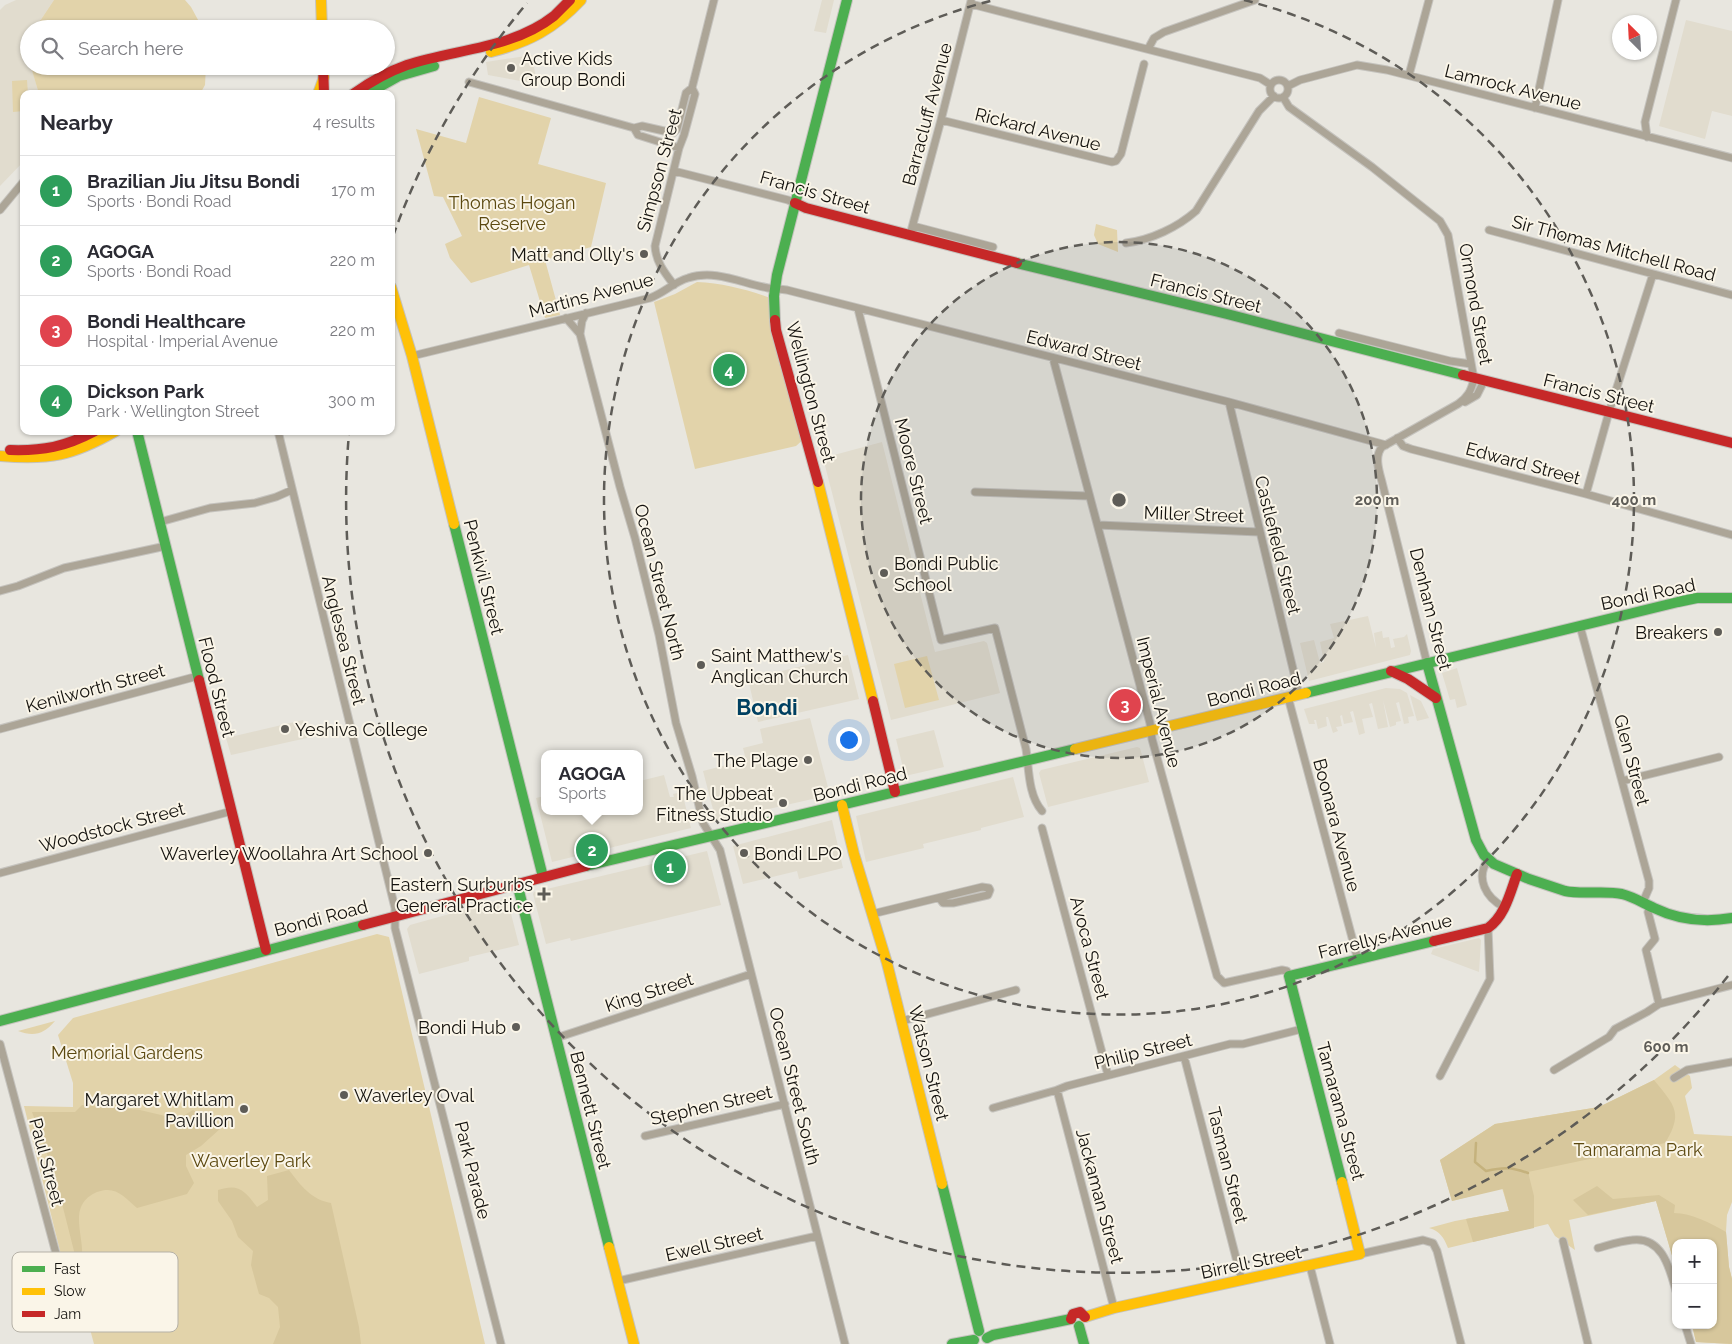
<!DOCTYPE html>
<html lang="en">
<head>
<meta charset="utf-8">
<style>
	:root { --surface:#fff; --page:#f2f2f3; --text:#2b2b33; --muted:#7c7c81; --line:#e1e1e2; --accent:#ea580c }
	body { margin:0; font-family:Raleway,sans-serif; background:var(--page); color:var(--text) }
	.controls { position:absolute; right:15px; bottom:15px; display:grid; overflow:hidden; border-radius:10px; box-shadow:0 1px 4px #0004 }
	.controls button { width:45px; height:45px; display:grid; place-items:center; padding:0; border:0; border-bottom:1px solid var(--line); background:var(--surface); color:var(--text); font:25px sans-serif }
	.compass { position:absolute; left:1612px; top:15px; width:45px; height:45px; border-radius:50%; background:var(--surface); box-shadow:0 1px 4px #0004; rotate:336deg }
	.you { position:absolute; left:848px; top:739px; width:18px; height:18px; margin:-12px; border:4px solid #fff; border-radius:50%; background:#1a73e8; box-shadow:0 0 0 8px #1a73e833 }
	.badge { display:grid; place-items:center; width:32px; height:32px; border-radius:50%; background:var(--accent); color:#fff; font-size:16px; font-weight:700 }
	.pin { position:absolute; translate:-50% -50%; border:2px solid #fff; box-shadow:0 1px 5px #0006 }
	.popup { position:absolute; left:541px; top:750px; width:102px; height:65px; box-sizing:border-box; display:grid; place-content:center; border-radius:10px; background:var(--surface); filter:drop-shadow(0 1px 4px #0005); font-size:16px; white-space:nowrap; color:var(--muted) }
	.popup b { font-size:19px; color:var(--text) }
	.popup::after { content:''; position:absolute; left:50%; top:100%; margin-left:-10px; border:10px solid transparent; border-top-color:var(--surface) }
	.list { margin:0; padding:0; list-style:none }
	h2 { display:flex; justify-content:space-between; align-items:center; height:65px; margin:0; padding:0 20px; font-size:21px }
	h2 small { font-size:16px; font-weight:400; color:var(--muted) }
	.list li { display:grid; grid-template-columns:32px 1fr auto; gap:15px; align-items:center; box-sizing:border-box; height:70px; padding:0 20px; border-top:1px solid var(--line) }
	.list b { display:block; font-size:19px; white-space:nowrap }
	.list p { margin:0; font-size:16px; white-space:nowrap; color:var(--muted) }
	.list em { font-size:16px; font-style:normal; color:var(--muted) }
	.icon { flex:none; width:28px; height:28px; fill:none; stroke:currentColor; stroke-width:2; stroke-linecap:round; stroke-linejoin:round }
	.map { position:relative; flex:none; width:1732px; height:1344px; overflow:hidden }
	.search { position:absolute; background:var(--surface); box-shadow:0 1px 4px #0004; left:20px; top:20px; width:375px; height:55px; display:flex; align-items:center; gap:12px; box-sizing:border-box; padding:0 18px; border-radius:28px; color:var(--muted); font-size:19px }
	.panel { position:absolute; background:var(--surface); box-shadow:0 1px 4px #0004; left:20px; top:90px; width:375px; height:345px; border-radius:10px }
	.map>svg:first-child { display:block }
</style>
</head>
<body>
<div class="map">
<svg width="1732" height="1344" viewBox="0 0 1732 1344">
	<rect width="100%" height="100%" fill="#e8e6df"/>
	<path fill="#e1dcce" d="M 16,0 L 54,0 L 40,21 L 37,29 L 29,29 L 29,66 L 31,66 L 39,94 L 24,94 L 24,161 L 0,186 L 0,10 L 5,5 Z
		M 822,0 L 834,0 L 826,33 L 814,31 Z
		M 1686,20 L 1732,31 L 1732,116 L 1712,111 L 1705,139 L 1659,126 Z
		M 532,55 L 537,84 L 488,75 L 486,62 Z
		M 882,442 L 935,652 L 984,641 L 987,643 L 1000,693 L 891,720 L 823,458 Z
		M 1368,616 L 1376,648 L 1374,633 L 1382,631 L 1383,638 L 1389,637 L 1391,648 L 1395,647 L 1393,639 L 1404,637 L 1407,634 L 1411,651 L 1410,655 L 1309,681 L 1300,643 L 1314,640 L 1320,663 L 1324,662 L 1320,642 L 1334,638 L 1330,624 Z
		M 848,655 L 859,699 L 758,722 L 748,679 Z
		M 1457,668 L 1467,705 L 1457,708 L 1455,699 L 1450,700 L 1442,673 Z
		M 1386,688 L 1400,689 L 1407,693 L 1414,716 L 1408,717 L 1409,723 L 1404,724 L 1399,702 L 1396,703 L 1401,721 L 1396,722 L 1396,725 L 1390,727 L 1383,700 L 1388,727 L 1378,729 L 1372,703 L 1369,704 L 1373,717 L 1362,719 L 1365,733 L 1359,735 L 1353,711 L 1350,712 L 1353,722 L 1344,724 L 1342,715 L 1340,716 L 1342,726 L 1336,727 L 1338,731 L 1333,733 L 1328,717 L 1326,717 L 1327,726 L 1318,729 L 1316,720 L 1314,720 L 1315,724 L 1309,724 L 1304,709 Z
		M 1410,695 L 1421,701 L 1429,718 L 1417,721 Z
		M 810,718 L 830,795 L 716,821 L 703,771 L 746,760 L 743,748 L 763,743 L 760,729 Z
		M 303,720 L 307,738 L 231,755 L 226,738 Z
		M 934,730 L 944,767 L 905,776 L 896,739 Z
		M 1137,747 L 1140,748 L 1149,782 L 1048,807 L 1039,773 L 1041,770 Z
		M 664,775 L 670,797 L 674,797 L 673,794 L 682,792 L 691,828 L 552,862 L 536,798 L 544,796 L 544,811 L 640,811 L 640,781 Z
		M 1013,777 L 1024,817 L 981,828 L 981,830 L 923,844 L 924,848 L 866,862 L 856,816 Z
		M 832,820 L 843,868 L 799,879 L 797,871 L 743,884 L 733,846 Z
		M 707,851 L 721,905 L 571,941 L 570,938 L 546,944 L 533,894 L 534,892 Z
		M 507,898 L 519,945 L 469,957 L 469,961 L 419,974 L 407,929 L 410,925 Z
		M 1479,938 L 1481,940 L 1479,972 L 1431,954 L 1433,949 Z"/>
	<path fill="#e2d3aa" d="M 54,0 L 185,0 L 191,7 L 203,29 L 37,29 L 40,21 Z
		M 206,66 L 205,85 L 200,94 L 39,94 L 31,67 Z
		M 27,80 L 28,94 L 24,94 L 24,111 L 13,112 L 12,81 Z
		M 479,97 L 551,118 L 538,164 L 606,183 L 591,247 L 545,260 L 560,315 L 545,318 L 529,265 L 471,283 L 450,258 L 445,244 L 462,236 L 443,197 L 434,196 L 416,129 L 466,143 Z
		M 1096,224 L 1117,230 L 1118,252 L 1098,244 L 1094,235 Z
		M 697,282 C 723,283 749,290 773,299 L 806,437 L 796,446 L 695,469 L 654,302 L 675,294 Z
		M 927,656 L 939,700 L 905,708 L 894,664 Z
		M 377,934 L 389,937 L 485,1344 L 94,1344 L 82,1299 L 78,1298 L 72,1299 L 24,1106 L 73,1107 L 73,1083 L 58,1035 L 73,1018 Z
		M 55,1021 C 44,1034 34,1037 18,1031 Z
		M 1675,1065 L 1690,1076 L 1692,1088 L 1685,1096 L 1694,1134 L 1732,1136 L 1732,1202 L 1727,1215 L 1726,1232 L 1729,1267 L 1732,1279 L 1732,1344 L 1696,1342 L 1692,1325 L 1713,1325 L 1713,1243 L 1676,1243 L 1676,1269 L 1656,1201 L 1569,1220 L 1575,1250 L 1555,1236 L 1548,1224 L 1448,1248 C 1444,1238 1440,1231 1429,1228 L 1455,1221 L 1509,1211 L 1502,1188 L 1452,1201 L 1440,1160 L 1495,1124 L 1599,1107 L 1654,1080 Z"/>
	<path fill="#d7c79c" d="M 1654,1080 C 1674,1105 1684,1112 1665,1143 L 1528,1172 L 1534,1196 L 1534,1228 L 1473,1242 L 1466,1219 L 1509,1211 L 1503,1189 L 1452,1201 L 1440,1160 L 1495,1124 L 1599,1107 Z
		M 82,1105 L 140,1110 L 178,1119 L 193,1110 L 221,1128 L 201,1146 L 186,1155 L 186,1166 L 194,1183 L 187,1194 L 137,1208 C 124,1197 116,1185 97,1192 C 67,1205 84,1234 82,1257 L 75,1255 L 55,1176 L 32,1112 L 75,1112 Z
		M 289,1170 C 300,1185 312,1200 331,1203 L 359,1327 L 361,1344 L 273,1344 L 280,1327 L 278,1307 L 269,1298 L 259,1294 L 251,1265 L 253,1251 L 238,1237 L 232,1221 L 218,1201 L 218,1190 C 239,1183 245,1191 257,1207 L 268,1200 L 267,1176 Z
		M 1597,1186 L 1613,1199 L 1659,1195 L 1675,1205 L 1674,1213 C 1692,1213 1710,1223 1726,1232 L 1729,1267 L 1732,1279 L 1732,1344 L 1696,1342 L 1692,1325 L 1713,1325 L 1713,1243 L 1676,1243 L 1676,1269 L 1656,1201 L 1588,1215 L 1573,1200 Z"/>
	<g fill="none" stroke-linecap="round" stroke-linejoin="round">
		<path stroke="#c5b27d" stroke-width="2.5" d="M 1476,1143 L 1475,1162 L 1486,1171 C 1504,1167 1511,1167 1528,1173"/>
		<defs>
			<path id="street" d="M 971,4 L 1260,78 L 1271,85
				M 1148,49 L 1154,38 L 1164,32 L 1255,0
				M 1409,75 L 1429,0
				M1270 89a9 9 0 1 1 18 0a9 9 0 1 1-18 0Z
				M 469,82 L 634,128 L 642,126 L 673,133 L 677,129 L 686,93 L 692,88 L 714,0
				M 1288,86 L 1300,80 L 1357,65 L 1387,70 L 1732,158
				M 1283,97 L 1289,107 L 1372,167 L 1440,221 L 1448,235 L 1474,379 C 1471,391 1468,397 1458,404 L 1382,447 C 1374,456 1379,471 1382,482 L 1427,663
				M 1535,108 L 1558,0
				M 941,120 L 1112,162 L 1116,161 L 1121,154 L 1144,64
				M 634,128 L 638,135 L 679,148
				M 1647,137 L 1645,122 L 1676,0
				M 674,171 L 788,200 L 795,203
				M 0,210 L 24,181
				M 913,226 L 993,247
				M 1489,230 L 1732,295
				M 910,235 L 941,120 L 971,1
				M 1126,243 C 1151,240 1178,227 1196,211 L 1259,111 L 1274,96
				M 674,285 C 664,272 656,262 655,246 L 679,148 L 684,135 L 695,94 L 692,88
				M 858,309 L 941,640 L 995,628 L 1026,749 C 1029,768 1028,795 1042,811
				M 566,318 L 580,334 L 620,487 L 635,538 L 659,635 L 676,723 L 692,776 L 703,823 L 720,850 L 845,1344
				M 1339,333 L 1450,361 L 1471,364
				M 580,334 L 582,321 L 586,313
				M 412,356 L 650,298 C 664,293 674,282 688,278 C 715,269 741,283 768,288 C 774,289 780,289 787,290 L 1229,402 L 1386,445
				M 1053,358 L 1150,723 L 1152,739 L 1217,976 L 1224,983 L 1282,970 L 1287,971 L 1289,976
				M 1229,402 L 1299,694
				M 1465,402 L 1477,395 L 1484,381
				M 278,431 L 395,908 L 395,928 L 501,1344
				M 1397,438 L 1403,446 L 1411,449 L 1586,494 L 1732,535
				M 975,492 L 1089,496
				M 1586,494 L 1609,412 L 1653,274
				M 160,522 L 210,508 L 255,503 L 276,497 L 292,490
				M 1098,525 L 1259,532
				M 0,591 L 18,586 L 64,568 L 166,546
				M 1580,626 L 1649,881 L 1649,888 L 1643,902
				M 1288,697 L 1358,960
				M 0,729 L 198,676
				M 1622,781 L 1719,757
				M 1042,828 L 1108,1075
				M 1488,860 C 1475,878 1486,898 1504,907
				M 0,873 L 232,811
				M 1650,906 L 1648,912 L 1655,939 L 1646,950 L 1659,1004
				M 872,914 L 982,887 L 989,888 L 990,890 L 988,895 L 953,903 L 943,903 L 940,899
				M 902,1021 L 1016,990
				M 556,1038 L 751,974
				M 0,1044 L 65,1287
				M 1184,1056 L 1242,1281
				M 1554,1070 L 1609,1037 L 1615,1029 L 1647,1012 L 1659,1004 L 1732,985
				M 1440,1076 L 1490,979 L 1488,928
				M 1674,1078 L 1687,1070 L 1732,1062
				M 1057,1090 L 1114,1308
				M 993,1108 L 1057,1090 L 1067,1086 L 1230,1044 L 1243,1044 L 1302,1029
				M 645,1136 L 785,1104
				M 1563,1241 L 1588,1344
				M 1598,1248 C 1609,1245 1621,1241 1632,1240 C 1663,1236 1670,1270 1676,1291
				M 1360,1254 L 1423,1240 L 1433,1243 L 1437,1251 L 1461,1344
				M 1310,1266 L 1330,1344
				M 618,1281 L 817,1236
				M 1685,1325 L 1691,1344"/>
			<path id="fast" d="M 367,94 L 399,76 L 434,66
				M 1017,263 L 1227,314 L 1463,375
				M 775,320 L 774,296 L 777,275 L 847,0
				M 137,431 L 199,680
				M 454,524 L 543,877
				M 1427,663 L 1476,840 L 1484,855 L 1494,864 L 1529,879 L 1565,891 C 1584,895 1603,890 1622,894 C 1634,897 1643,903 1654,908 C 1679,920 1704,923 1732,918
				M 1306,693 L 1678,602 L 1697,598 L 1732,598
				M 586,866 L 1075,749
				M 517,883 L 609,1247
				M 0,1021 L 363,925
				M 1342,1182 L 1289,976 L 1434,941
				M 942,1184 L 979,1331
				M 1079,1326 L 1084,1344
				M 987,1338 L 993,1335 L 1071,1319
				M 952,1344 L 974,1340"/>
			<path id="slow" d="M 321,0 L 322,29
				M 491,52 C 529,42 554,29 581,0
				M 318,94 L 324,77
				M 391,287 L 412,356 L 454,524
				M 0,456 C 50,460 72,456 116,431
				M 818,482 L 873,701
				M 1075,749 L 1306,693
				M 842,805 L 854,854 L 887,963 L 942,1184
				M 609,1247 L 634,1344
				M 1085,1317 L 1114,1308 L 1360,1254 L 1342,1182"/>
			<path id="jam" d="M 323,66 L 324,94
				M 353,94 C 370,82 387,72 407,65 C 455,49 512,49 554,16 C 559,11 565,5 570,0
				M 795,203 L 806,208 L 1017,263
				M 775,320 L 776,330 L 818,482
				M 1463,375 L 1732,443
				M 10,450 C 43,451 65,447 95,431
				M 1391,671 L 1408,679 L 1436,698
				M 199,680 L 266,950
				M 873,701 L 895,792
				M 363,925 L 586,866
				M 1434,941 L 1488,928 C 1505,916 1510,893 1517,874
				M 1071,1319 L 1073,1314 L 1080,1312 L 1085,1317"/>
		</defs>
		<use href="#street" stroke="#c5c3be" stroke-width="9"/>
		<use href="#fast" stroke="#c5c3be" stroke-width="12"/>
		<use href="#slow" stroke="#c5c3be" stroke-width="12"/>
		<use href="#jam" stroke="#c5c3be" stroke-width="12"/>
		<use href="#street" stroke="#aca597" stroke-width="7"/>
		<use href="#fast" stroke="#4caf50" stroke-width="10"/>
		<use href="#slow" stroke="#ffc107" stroke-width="10"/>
		<use href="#jam" stroke="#c62828" stroke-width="10"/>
	</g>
	<circle cx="1119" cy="500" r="258" fill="#5e5c57" fill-opacity=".12"/>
	<g fill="none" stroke="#5e5c57" stroke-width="2.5" stroke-dasharray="9 6">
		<circle cx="1119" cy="500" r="258"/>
		<path d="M1244 0A515 515 0 1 1 994 0"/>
		<path d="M1728 976A773 773 0 0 1 349 433M393 236A773 773 0 0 1 527 3"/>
	</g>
	<g fill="#5e5c57" stroke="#faf5e8" stroke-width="2">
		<circle cx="511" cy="68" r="5"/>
		<circle cx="644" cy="254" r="5"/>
		<circle cx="884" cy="573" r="5"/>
		<circle cx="1718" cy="632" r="5"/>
		<circle cx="701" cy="665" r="5"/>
		<circle cx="285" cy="729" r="5"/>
		<circle cx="808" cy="760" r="5"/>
		<circle cx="783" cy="803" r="5"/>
		<circle cx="428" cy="853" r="5"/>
		<circle cx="744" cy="853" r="5"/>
		<path d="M541.5 886.5h5v5h5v5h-5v5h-5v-5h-5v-5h5z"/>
		<circle cx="516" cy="1027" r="5"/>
		<circle cx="344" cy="1095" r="5"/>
		<circle cx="244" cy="1109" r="5"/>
	</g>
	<g text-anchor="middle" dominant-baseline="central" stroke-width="4" stroke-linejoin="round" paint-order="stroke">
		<g font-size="18" fill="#14120e" stroke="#faf5e8" text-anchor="end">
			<text x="521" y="58" text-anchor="start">Active Kids<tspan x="521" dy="21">Group Bondi</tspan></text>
			<text x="634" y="254">Matt and Olly's</text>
			<text x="894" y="563" text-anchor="start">Bondi Public<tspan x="894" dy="21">School</tspan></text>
			<text x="1708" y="632">Breakers</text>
			<text x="711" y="655" text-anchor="start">Saint Matthew's<tspan x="711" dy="21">Anglican Church</tspan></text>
			<text x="295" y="729" text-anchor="start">Yeshiva College</text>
			<text x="798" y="760">The Plage</text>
			<text x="773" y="793">The Upbeat<tspan x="773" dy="21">Fitness Studio</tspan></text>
			<text x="418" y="853">Waverley Woollahra Art School</text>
			<text x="754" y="853" text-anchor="start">Bondi LPO</text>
			<text x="533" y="884">Eastern Surburbs<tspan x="533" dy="21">General Practice</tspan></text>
			<text x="506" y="1027">Bondi Hub</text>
			<text x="354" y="1095" text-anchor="start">Waverley Oval</text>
			<text x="234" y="1099">Margaret Whitlam<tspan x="234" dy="21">Pavillion</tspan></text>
		</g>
		<g font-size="18" fill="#14120e" stroke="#faf5e8">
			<text transform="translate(1513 87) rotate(14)">Lamrock Avenue</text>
			<text transform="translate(927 114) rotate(-75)">Barracluff Avenue</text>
			<text transform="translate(1038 129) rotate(14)">Rickard Avenue</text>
			<text transform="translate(659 170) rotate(-75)">Simpson Street</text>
			<text transform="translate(815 192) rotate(16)">Francis Street</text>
			<text transform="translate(1614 248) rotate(15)">Sir Thomas Mitchell Road</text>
			<text transform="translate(1206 293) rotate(14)">Francis Street</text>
			<text transform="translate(591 295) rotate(-15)">Martins Avenue</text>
			<text transform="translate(1476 304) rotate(80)">Ormond Street</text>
			<text transform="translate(1084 350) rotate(14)">Edward Street</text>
			<text transform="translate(811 392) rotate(75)">Wellington Street</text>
			<text transform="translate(1599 393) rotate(14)">Francis Street</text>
			<text transform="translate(1523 463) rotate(15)">Edward Street</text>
			<text transform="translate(914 471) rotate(76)">Moore Street</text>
			<text transform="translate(1194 514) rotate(2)">Miller Street</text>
			<text transform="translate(1278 545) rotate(76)">Castlefield Street</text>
			<text transform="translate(484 577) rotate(76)">Penkivil Street</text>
			<text transform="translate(660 582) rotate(76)">Ocean Street North</text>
			<text transform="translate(1648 594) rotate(-12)">Bondi Road</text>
			<text transform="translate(1431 609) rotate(76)">Denham Street</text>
			<text transform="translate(344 640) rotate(76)">Anglesea Street</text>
			<text transform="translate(217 687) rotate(76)">Flood Street</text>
			<text transform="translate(95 688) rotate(-15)">Kenilworth Street</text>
			<text transform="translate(1254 689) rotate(-14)">Bondi Road</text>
			<text transform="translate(1159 702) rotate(76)">Imperial Avenue</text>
			<text transform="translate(1632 760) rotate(75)">Glen Street</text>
			<text transform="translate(860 784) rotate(-14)">Bondi Road</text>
			<text transform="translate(1337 825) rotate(75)">Boonara Avenue</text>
			<text transform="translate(112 827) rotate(-15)">Woodstock Street</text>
			<text transform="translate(321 918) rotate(-15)">Bondi Road</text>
			<text transform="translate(1385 936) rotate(-14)">Farrellys Avenue</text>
			<text transform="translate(1090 948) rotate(75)">Avoca Street</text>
			<text transform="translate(649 992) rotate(-18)">King Street</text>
			<text transform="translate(1143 1051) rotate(-14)">Philip Street</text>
			<text transform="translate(929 1063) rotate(76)">Watson Street</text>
			<text transform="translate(795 1086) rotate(76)">Ocean Street South</text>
			<text transform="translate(711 1105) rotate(-13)">Stephen Street</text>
			<text transform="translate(591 1110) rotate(76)">Bennett Street</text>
			<text transform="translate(1341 1111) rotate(75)">Tamarama Street</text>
			<text transform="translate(47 1162) rotate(75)">Paul Street</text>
			<text transform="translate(1228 1165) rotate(76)">Tasman Street</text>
			<text transform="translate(473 1170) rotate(76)">Park Parade</text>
			<text transform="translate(1100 1196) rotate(75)">Jackaman Street</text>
			<text transform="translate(714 1244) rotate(-13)">Ewell Street</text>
			<text transform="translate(1251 1262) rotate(-12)">Birrell Street</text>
		</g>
		<g font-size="18" fill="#5b480f" stroke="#faf5e8">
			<text x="512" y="202">Thomas Hogan<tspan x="512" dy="21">Reserve</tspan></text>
			<text x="127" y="1052">Memorial Gardens</text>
			<text x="1638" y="1149">Tamarama Park</text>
			<text x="251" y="1160">Waverley Park</text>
		</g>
		<g font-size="22" font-weight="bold" fill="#004061" stroke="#faf5e8">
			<text x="767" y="707">Bondi</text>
		</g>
	</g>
	<rect x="12" y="1252" width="166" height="80" rx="8" fill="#faf5e8" stroke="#b5b1a7" stroke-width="1"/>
	<rect x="22" y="1266" width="23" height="6" fill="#4caf50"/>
	<rect x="22" y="1288" width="23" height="7" fill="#ffc107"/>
	<rect x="22" y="1311" width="23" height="6" fill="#c62828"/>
	<g font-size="14" fill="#14120e">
		<text x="54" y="1274">Fast</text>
		<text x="54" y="1296">Slow</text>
		<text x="54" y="1319">Jam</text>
	</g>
	<circle cx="1119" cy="500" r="8" fill="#5e5c57" stroke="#faf5e8" stroke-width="2.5"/>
	<g font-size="15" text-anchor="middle" font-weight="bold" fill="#5e5c57" stroke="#faf5e8" stroke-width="4" stroke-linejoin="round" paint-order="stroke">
		<text x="1377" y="505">200 m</text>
		<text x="1634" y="505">400 m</text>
		<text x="1666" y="1052">600 m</text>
	</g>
</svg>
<div class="controls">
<button>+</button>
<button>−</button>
</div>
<svg class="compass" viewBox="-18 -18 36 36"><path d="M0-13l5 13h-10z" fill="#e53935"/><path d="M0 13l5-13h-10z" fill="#7c7c81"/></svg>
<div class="you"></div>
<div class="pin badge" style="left:670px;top:867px;background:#2e9e5b">1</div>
<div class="pin badge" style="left:592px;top:850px;background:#2e9e5b">2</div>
<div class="popup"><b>AGOGA</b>Sports</div>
<div class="pin badge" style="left:1125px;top:705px;background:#e0444e">3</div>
<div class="pin badge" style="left:729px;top:370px;background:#2e9e5b">4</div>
<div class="search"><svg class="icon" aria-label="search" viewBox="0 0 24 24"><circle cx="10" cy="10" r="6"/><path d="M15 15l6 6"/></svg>Search here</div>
<section class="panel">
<h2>Nearby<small>4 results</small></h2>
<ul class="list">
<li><span class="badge" style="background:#2e9e5b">1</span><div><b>Brazilian Jiu Jitsu Bondi</b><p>Sports · Bondi Road</p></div><em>170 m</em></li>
<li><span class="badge" style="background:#2e9e5b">2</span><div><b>AGOGA</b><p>Sports · Bondi Road</p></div><em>220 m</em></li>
<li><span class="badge" style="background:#e0444e">3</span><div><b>Bondi Healthcare</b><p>Hospital · Imperial Avenue</p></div><em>220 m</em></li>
<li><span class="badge" style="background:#2e9e5b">4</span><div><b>Dickson Park</b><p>Park · Wellington Street</p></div><em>300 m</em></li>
</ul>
</section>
</div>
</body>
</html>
